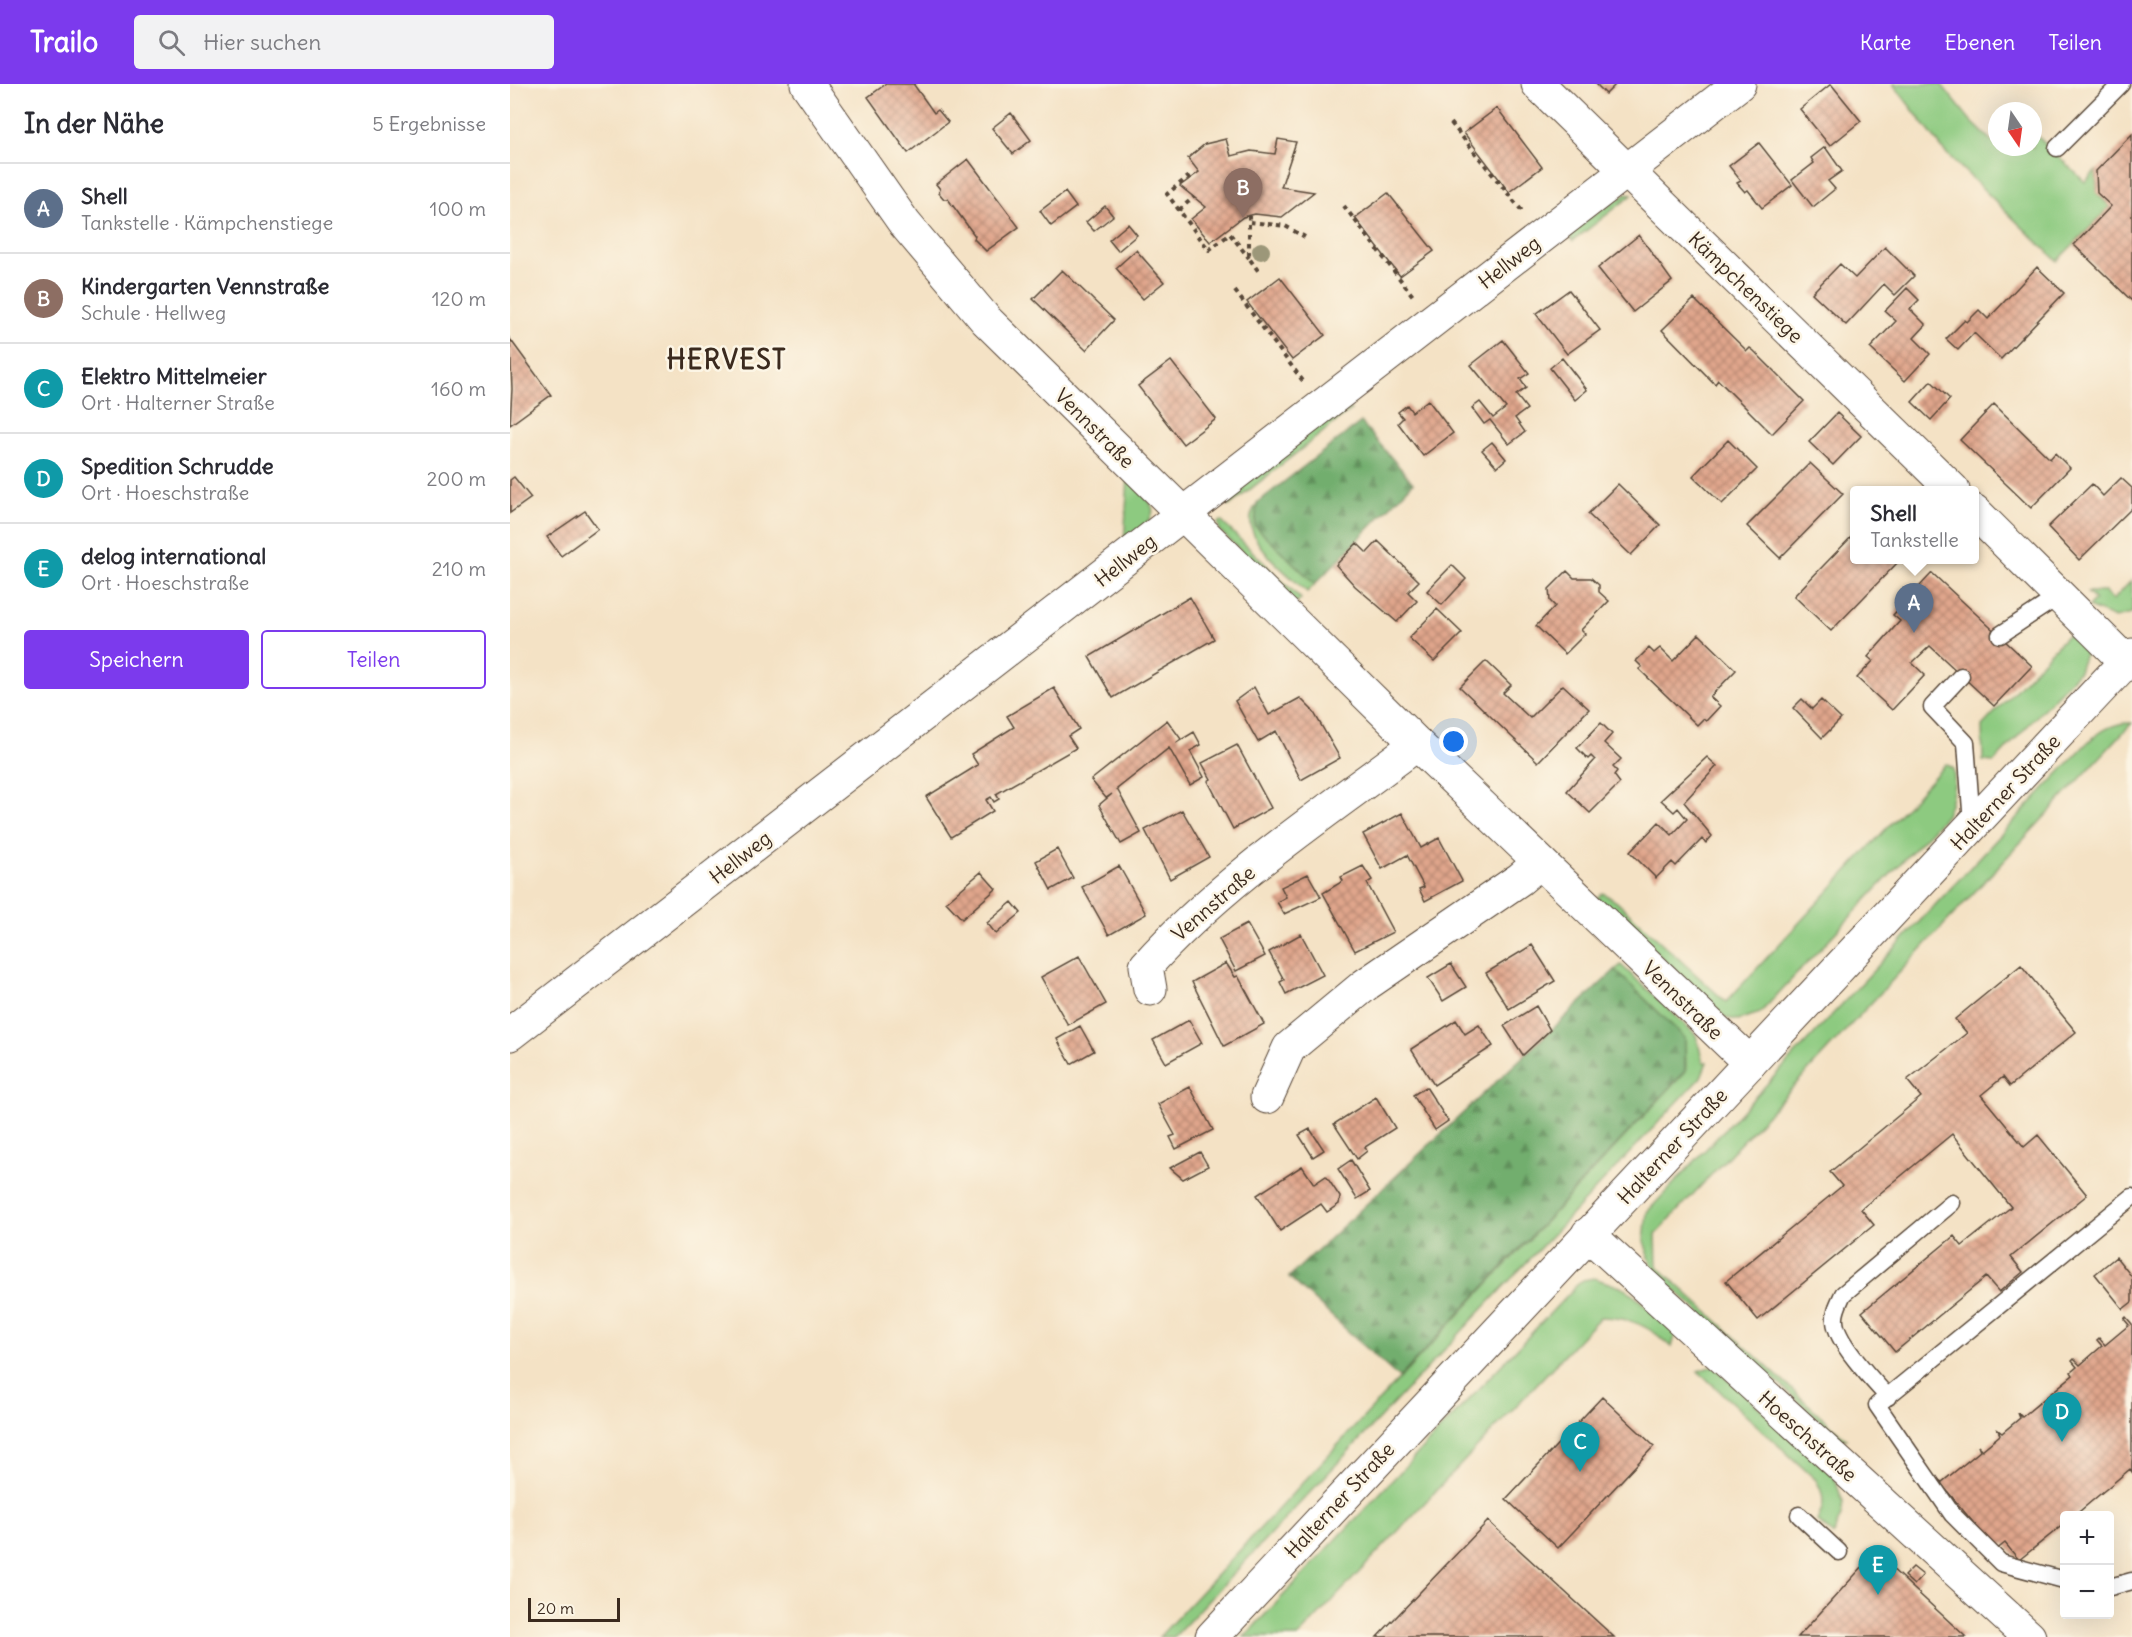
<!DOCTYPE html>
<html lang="de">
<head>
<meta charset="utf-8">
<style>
	:root { --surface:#fff; --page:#f2f2f3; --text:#2b2b33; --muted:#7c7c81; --line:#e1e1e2; --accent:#7c3aed }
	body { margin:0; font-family:Delius,sans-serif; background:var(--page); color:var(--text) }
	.controls { position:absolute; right:18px; bottom:18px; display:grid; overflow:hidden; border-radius:6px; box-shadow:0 6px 24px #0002 }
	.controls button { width:54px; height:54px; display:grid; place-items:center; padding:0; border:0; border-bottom:2px solid var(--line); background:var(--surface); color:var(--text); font:30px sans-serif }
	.compass { position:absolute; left:1478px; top:18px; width:54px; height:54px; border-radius:50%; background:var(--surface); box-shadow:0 6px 24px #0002; rotate:167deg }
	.scale { position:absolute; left:18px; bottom:15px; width:92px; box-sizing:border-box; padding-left:6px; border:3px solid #3b2a1e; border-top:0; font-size:16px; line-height:21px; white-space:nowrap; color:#3b2a1e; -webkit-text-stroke:4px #fcf5e5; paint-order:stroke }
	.you { position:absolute; left:944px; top:658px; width:21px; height:21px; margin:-15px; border:4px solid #fff; border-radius:50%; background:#1a73e8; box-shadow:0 0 0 9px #1a73e833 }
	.badge { display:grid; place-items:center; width:39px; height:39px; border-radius:50%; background:var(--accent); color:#fff; font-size:20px; font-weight:700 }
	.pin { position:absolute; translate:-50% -50px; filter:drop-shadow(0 2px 3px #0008) }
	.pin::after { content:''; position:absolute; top:32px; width:21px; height:18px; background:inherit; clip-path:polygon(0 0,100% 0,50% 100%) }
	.popup { position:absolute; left:1340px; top:402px; width:129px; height:78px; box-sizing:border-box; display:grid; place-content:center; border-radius:6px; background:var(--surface); filter:drop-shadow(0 2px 4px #0005); font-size:20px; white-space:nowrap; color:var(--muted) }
	.popup b { font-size:22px; color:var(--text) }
	.popup::after { content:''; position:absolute; left:50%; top:100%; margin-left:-12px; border:12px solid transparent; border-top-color:var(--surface) }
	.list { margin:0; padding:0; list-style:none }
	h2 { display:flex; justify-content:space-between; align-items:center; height:78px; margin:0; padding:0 24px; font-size:26px }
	h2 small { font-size:20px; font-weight:400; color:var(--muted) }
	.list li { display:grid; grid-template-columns:39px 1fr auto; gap:18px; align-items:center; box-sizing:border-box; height:90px; padding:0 24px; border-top:2px solid var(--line) }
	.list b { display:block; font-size:22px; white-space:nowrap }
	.list p { margin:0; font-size:20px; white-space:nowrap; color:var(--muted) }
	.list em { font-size:20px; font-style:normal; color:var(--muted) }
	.actions { display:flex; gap:12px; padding:18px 24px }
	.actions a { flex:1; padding:14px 0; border:2px solid var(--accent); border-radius:6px; text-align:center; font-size:21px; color:var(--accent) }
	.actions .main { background:var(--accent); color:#fff }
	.icon { flex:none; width:33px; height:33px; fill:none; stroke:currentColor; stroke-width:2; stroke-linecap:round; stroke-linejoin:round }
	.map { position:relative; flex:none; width:1622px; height:1553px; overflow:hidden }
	header { display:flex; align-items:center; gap:36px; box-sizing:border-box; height:84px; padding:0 30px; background:var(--accent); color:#fff }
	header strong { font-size:28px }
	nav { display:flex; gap:33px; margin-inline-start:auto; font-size:21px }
	.search { width:420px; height:54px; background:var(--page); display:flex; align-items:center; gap:15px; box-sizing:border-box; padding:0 21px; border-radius:6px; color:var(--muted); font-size:22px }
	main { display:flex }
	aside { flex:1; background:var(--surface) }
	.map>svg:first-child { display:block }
</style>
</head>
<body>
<header>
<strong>Trailo</strong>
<div class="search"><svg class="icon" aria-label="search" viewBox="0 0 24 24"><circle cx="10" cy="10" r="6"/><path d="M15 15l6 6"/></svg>Hier suchen</div>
<nav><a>Karte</a><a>Ebenen</a><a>Teilen</a></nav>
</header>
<main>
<aside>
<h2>In der Nähe<small>5 Ergebnisse</small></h2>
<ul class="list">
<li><span class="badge" style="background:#5c6f8a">A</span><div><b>Shell</b><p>Tankstelle · Kämpchenstiege</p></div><em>100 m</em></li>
<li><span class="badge" style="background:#8d6e63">B</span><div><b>Kindergarten Vennstraße</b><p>Schule · Hellweg</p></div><em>120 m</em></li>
<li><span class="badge" style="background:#0f9aa8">C</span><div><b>Elektro Mittelmeier</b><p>Ort · Halterner Straße</p></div><em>160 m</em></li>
<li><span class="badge" style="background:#0f9aa8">D</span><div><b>Spedition Schrudde</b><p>Ort · Hoeschstraße</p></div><em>200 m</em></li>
<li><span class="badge" style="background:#0f9aa8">E</span><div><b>delog international</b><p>Ort · Hoeschstraße</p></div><em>210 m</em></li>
</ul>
<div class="actions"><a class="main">Speichern</a><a>Teilen</a></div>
</aside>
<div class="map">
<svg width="1622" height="1553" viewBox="0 0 1622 1553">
	<defs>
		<pattern id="forest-firs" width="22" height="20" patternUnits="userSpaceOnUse" patternTransform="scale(1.5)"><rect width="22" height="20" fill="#72ae6e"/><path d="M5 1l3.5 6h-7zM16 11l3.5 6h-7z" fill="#5f8e5a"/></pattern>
		<pattern id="building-cross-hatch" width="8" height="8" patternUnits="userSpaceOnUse" patternTransform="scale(1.5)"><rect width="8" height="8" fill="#e0a68c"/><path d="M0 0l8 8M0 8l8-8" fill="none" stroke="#b78772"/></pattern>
	</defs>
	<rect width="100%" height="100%" fill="#fcf5e5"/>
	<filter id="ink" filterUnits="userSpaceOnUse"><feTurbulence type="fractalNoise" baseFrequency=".0167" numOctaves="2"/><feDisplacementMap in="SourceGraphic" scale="12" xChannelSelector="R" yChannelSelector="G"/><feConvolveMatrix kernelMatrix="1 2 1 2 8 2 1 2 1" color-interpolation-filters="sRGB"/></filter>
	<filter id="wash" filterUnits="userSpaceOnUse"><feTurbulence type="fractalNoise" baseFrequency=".008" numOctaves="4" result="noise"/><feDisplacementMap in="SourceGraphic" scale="24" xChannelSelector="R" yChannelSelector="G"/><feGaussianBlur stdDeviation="1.35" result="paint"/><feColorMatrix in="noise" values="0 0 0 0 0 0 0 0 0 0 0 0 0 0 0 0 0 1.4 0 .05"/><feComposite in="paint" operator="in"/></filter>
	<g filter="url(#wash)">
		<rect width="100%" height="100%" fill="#f4e2c5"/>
		<path fill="#8dca80" stroke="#647a4f" stroke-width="1.5" d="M 1383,0 L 1431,0 L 1461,37 L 1492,67 L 1497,63 L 1523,63 L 1523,48 L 1575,98 L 1586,87 L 1587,109 L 1600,123 L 1547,177 L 1435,68 Z
			M 1116,110 L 1122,111 L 1063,157 L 1056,149 Z
			M 835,320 L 841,326 L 719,422 L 712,416 Z
			M 618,393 C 652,430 651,427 614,459 Z
			M 747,420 L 745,442 L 805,500 L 797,508 C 777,488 722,451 747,420 Z
			M 711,437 L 791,515 L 786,520 L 710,447 L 708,439 Z
			M 1622,496 L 1622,530 L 1605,534 L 1578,523 L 1585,516 L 1577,508 L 1595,508 L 1603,516 Z
			M 1569,549 L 1575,570 L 1569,587 L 1484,678 L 1473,677 L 1472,642 L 1556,552 Z
			M 1622,639 L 1146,1150 L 1147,1182 L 1336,1355 L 1331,1356 L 1143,1186 L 1134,1157 L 1137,1128 L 1577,659 C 1590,647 1604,638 1622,639 Z
			M 1436,680 L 1443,684 C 1446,698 1442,717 1436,731 L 1250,929 L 1228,936 L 1216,934 L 1087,814 L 1093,809 L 1107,818 L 1216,918 Z
			M 1111,881 L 1186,951 L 1193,978 L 1197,978 L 1191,993 L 664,1553 L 649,1553 L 1176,987 L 1175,954 L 1105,886 Z
			M 1084,1194 L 1116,1205 L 1166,1248 L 1162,1263 C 1139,1242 1121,1233 1090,1233 L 788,1553 L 734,1553 L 1066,1202 L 1073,1196 Z
			M 1203,1282 L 1323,1390 L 1333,1418 L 1331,1432 L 1323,1451 L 1307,1437 C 1315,1421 1315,1412 1306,1396 L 1188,1287 Z"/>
		<path fill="url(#forest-firs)" stroke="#566c46" stroke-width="1.5" d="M 851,338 L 903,399 L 805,500 L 745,442 L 747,419 Z
			M 1105,886 L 1175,954 L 1175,987 L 889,1294 L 779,1193 Z"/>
		<g id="blocks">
			<path fill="url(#building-cross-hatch)" d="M 376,0 L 406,0 L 404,1 L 424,29 L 428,26 L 438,38 L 398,69 L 358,13 Z
				M 1086,0 L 1106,0 L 1096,10 Z
				M 1321,0 L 1351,37 L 1320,62 L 1290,25 Z
				M 987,24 L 1032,83 L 999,108 L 954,49 Z
				M 501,29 L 521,56 L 503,70 L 482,44 Z
				M 1622,50 L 1622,217 L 1564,161 L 1601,122 L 1587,109 L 1586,87 Z
				M 716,55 L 721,72 L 741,67 L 765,70 L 768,55 L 786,58 L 771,103 L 804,108 L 772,133 L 745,130 L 733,133 L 700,158 L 681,135 L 696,123 L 670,102 L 689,88 L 678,74 L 695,60 Z
				M 1249,59 L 1282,101 L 1252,124 L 1238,106 L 1235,108 L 1227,99 L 1231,97 L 1219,82 Z
				M 1315,63 L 1332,87 L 1318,97 L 1325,105 L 1303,123 L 1282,96 L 1304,79 L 1301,74 Z
				M 458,75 L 509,143 L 476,167 L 464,155 L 465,152 L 438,115 L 434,115 L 429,109 L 430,105 L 426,100 Z
				M 555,108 L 566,123 L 541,142 L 530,127 Z
				M 878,109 L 924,167 L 890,192 L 845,134 Z
				M 595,122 L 603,132 L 584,147 L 576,138 Z
				M 618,140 L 627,151 L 608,167 L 599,156 Z
				M 1129,151 L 1162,197 L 1123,228 L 1088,184 Z
				M 1375,163 L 1404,192 L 1385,211 L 1374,200 L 1336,241 L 1302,209 L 1330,180 L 1345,194 Z
				M 626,166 L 654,198 L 633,215 L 606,184 Z
				M 1527,183 L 1554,209 L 1491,275 L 1464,249 L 1448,266 L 1436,255 L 1455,236 L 1457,238 L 1469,226 L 1478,235 Z
				M 552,186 L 604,236 L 576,266 L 523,215 Z
				M 770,193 L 815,251 L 782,276 L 737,218 Z
				M 1397,204 L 1409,216 L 1400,225 L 1416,241 L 1404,254 L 1420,270 L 1395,297 L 1360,264 L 1386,237 L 1375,227 Z
				M 1059,206 L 1090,246 L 1057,270 L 1026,230 Z
				M 1184,215 L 1237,267 L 1240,264 L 1244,267 L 1294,317 L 1262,350 L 1208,296 L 1205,300 L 1152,246 Z
				M 0,255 L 41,311 L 0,341 L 2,305 Z
				M 993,256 L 1019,289 L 1010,295 L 1016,304 L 1006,311 L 1017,325 L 1005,334 L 1015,348 L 999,360 L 980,336 L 974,340 L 962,324 L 970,318 L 983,334 L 996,324 L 961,281 Z
				M 1052,274 L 1077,306 L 1065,316 L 1040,284 Z
				M 661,277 L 706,335 L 673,360 L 628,302 Z
				M 1421,297 L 1440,315 L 1421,336 L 1402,318 Z
				M 918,316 L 943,349 L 913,372 L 888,339 L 893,334 L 888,328 L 897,321 L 902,328 Z
				M 1484,320 L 1540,375 L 1545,369 L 1560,384 L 1521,424 L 1450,356 Z
				M 1327,329 L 1351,352 L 1323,381 L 1299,358 Z
				M 1218,356 L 1247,385 L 1212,420 L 1183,392 Z
				M 982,358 L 996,375 L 987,383 L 972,366 Z
				M 1300,379 L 1333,410 L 1270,474 L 1237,442 Z
				M 4,393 L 21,414 L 0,429 L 0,396 Z
				M 1611,394 L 1622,404 L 1622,424 L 1569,476 L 1538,443 L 1582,400 L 1593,412 Z
				M 1108,400 L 1150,441 L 1121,471 L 1078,430 Z
				M 75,427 L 88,445 L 51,472 L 37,453 Z
				M 1344,450 L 1344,476 L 1390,476 L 1321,547 L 1284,512 Z
				M 868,457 L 909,497 L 898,508 L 907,517 L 887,538 L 845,502 L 826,481 L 847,459 L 857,469 Z
				M 942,481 L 956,495 L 932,521 L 917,507 Z
				M 1057,487 L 1064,494 L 1081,494 L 1089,501 L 1089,508 L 1099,517 L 1071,546 L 1075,550 L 1055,570 L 1026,542 L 1045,522 L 1040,517 L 1039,505 Z
				M 1422,489 L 1522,582 L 1484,622 L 1420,562 L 1402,579 L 1415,591 L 1382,626 L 1347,594 L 1363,577 L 1358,573 L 1390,537 L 1383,531 Z
				M 680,513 L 704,555 L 603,614 L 579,573 Z
				M 927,525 L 952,549 L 924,577 L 899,554 Z
				M 1189,550 L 1226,586 L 1200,613 L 1210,622 L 1196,637 L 1193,635 L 1187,641 L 1129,585 L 1132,583 L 1126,577 L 1139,564 L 1144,569 L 1150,564 L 1163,577 Z
				M 976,577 L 1001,601 L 993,609 L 1020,634 L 1053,601 L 1079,625 L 1028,678 L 950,603 Z
				M 744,603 L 759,631 L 790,614 L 803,627 L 830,674 L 791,696 L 766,647 L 748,658 L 725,617 Z
				M 544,604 L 569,645 L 558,652 L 566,664 L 486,710 L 489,715 L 484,718 L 481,713 L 476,716 L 483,727 L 441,753 L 416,713 L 468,681 L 461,670 L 504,643 L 497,632 Z
				M 1292,615 L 1302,625 L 1311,616 L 1331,635 L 1312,654 L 1283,624 Z
				M 657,636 L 671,655 L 666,659 L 684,648 L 691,661 L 680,667 L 694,693 L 680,701 L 659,664 L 607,705 L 631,749 L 611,760 L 589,721 L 602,710 L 596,714 L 581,696 Z
				M 1091,639 L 1102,650 L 1094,659 L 1111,675 L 1103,683 L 1107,687 L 1104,691 L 1110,699 L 1080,729 L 1057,707 L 1085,676 L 1081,672 L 1078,675 L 1067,664 Z
				M 727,661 L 761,724 L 723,745 L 698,697 L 701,695 L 692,679 Z
				M 1197,673 L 1207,682 L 1174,718 L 1202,752 L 1196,759 L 1192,755 L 1166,782 L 1162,778 L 1146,794 L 1120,768 L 1149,738 L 1162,751 L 1177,735 L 1168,724 L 1164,728 L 1151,716 Z
				M 672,726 L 699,773 L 660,795 L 635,746 Z
				M 892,729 L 911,764 L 929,754 L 952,797 L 915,817 L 909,805 L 914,803 L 897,771 L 872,785 L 853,750 Z
				M 547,765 L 563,794 L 541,806 L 526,777 Z
				M 609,782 L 636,830 L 599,851 L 572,803 Z
				M 853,782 L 862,796 L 857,799 L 883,848 L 845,867 L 813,809 L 833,797 L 831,793 Z
				M 471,788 L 486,805 L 452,835 L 436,818 Z
				M 798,790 L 811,813 L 774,830 L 767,818 L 776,813 L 771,803 Z
				M 502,818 L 511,829 L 486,850 L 477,839 Z
				M 737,840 L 755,872 L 726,887 L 709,855 Z
				M 791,850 L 813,891 L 776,910 L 770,898 L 774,896 L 759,868 Z
				M 1022,861 L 1045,897 L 999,925 L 976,889 Z
				M 569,872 L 596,920 L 558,941 L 531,893 Z
				M 716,879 L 725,893 L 728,892 L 754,940 L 714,962 L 682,898 Z
				M 941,880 L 956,903 L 933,917 L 918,894 Z
				M 1511,881 L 1566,948 L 1500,1002 L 1493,993 L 1471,1011 L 1514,1063 L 1528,1051 L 1577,1111 L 1501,1173 L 1513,1188 L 1489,1208 L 1476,1193 L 1385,1268 L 1352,1228 L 1444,1152 L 1452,1162 L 1501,1123 L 1442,1050 L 1351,1125 L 1364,1141 L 1248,1236 L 1216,1197 L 1332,1102 L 1320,1088 L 1411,1013 L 1397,996 L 1457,949 L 1445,935 Z
				M 1026,922 L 1040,946 L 1013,971 L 994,942 Z
				M 679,936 L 692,959 L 656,979 L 643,956 Z
				M 946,936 L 955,950 L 969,941 L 983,962 L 924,1001 L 901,965 Z
				M 570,942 L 584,967 L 561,980 L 547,955 Z
				M 680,1003 L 703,1046 L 666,1065 L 660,1053 L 665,1051 L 648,1020 Z
				M 916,1003 L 938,1037 L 925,1046 L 903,1011 Z
				M 866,1013 L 885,1044 L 855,1063 L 857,1067 L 847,1075 L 824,1040 Z
				M 800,1045 L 814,1066 L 803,1073 L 789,1051 Z
				M 690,1068 L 698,1082 L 673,1095 L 660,1084 Z
				M 841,1076 L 860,1107 L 847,1115 L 828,1085 Z
				M 792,1082 L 804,1100 L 816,1092 L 830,1113 L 829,1120 L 817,1128 L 811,1120 L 770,1147 L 747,1111 Z
				M 1606,1173 L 1622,1193 L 1622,1218 L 1613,1225 L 1585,1190 Z
				M 1616,1233 L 1622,1240 L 1622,1388 L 1620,1385 L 1564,1432 L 1554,1432 L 1554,1440 L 1509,1476 L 1495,1459 L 1486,1466 L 1428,1396 L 1432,1398 L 1470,1367 L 1468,1362 L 1472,1366 L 1490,1351 L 1488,1346 L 1492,1349 L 1510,1334 L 1508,1329 L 1512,1333 L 1563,1291 L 1561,1288 L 1567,1283 L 1562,1277 L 1564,1275 L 1570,1281 L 1592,1262 L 1587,1256 L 1589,1254 L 1595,1261 L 1619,1241 L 1614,1235 Z
				M 1092,1313 L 1144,1362 L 1048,1464 L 996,1415 Z
				M 978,1437 L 1104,1553 L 867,1553 Z
				M 1365,1469 L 1456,1553 L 1288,1553 Z
				M 1403,1483 L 1413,1491 L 1404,1501 L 1394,1492 Z"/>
		</g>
	</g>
	<g filter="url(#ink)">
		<use href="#blocks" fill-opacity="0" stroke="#574637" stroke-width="1.5"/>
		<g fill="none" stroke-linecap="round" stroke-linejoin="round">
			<defs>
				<path id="service" d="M 1547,64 L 1611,0
					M 1490,551 L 1549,512
					M 1451,592 L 1422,623 L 1456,659 L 1462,740
					M 1378,1313 C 1363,1297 1326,1258 1325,1237 C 1324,1227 1329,1219 1333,1210 L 1442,1119
					M 1289,1431 L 1329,1468
					M 1554,1496 L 1491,1479 L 1442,1430 L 1367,1321 L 1622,1113
					M 1600,1503 L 1622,1497"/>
				<path id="minor" d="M 297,0 L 395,140 L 476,236 L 907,660 L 1240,979
					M 1028,0 L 1443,406
					M 1464,427 L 1616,578
					M 640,905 L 636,882 C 714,795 814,730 907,660
					M 0,950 L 1229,0
					M 757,1013 L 779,964 L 855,901 L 1010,795 L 1030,778
					M 1078,1150 L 1519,1553"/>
				<path id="secondary" d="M 702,1553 L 1622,571"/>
			</defs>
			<use href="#service" stroke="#574637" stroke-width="19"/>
			<use href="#minor" stroke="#574637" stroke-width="35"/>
			<use href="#secondary" stroke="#574637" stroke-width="35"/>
			<path stroke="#574637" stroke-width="4" stroke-dasharray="4.5 4.5" stroke-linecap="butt" d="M 941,39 L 1012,127
				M 679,95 L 678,93 L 657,110 L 699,166 L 720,150 L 739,174
				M 834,122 L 903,212
				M 669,126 L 684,113
				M 739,131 L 739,174 L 749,188
				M 740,138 L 775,142 L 795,153
				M 725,207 L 793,297"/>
			<use href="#service" stroke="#fff" stroke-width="16"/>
			<use href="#minor" stroke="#fff" stroke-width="33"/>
			<use href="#secondary" stroke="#fff" stroke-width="33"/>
		</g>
		<circle fill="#9c9779" cx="751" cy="167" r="9"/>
	</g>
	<g text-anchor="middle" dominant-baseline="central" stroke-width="5" stroke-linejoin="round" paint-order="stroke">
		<g font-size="20" fill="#3b2a1e" stroke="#fcf5e5">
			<text transform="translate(999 178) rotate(-38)">Hellweg</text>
			<text transform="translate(1236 203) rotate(44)">Kämpchenstiege</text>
			<text transform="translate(585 344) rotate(45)">Vennstraße</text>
			<text transform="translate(615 476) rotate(-38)">Hellweg</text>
			<text transform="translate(1495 708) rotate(-47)">Halterner Straße</text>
			<text transform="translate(230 773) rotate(-38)">Hellweg</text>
			<text transform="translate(703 819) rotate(-41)">Vennstraße</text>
			<text transform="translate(1173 916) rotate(44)">Vennstraße</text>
			<text transform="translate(1162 1062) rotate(-47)">Halterner Straße</text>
			<text transform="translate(1298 1352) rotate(42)">Hoeschstraße</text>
			<text transform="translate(829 1416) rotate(-47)">Halterner Straße</text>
		</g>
		<g font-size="26" font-weight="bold" letter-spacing="1.5" fill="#3b2a1e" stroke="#fcf5e5">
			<text x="217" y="275">HERVEST</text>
		</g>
	</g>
</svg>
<div class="controls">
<button>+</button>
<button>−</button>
</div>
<svg class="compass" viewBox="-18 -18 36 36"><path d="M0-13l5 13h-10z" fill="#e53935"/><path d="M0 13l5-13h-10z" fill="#7c7c81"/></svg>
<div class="scale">20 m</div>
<div class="you"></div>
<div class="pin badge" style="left:1404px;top:549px;background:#5c6f8a">A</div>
<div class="popup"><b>Shell</b>Tankstelle</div>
<div class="pin badge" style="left:733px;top:134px;background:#8d6e63">B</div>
<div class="pin badge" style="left:1070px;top:1388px;background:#0f9aa8">C</div>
<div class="pin badge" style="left:1552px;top:1358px;background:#0f9aa8">D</div>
<div class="pin badge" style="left:1368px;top:1511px;background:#0f9aa8">E</div>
</div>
</main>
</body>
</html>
